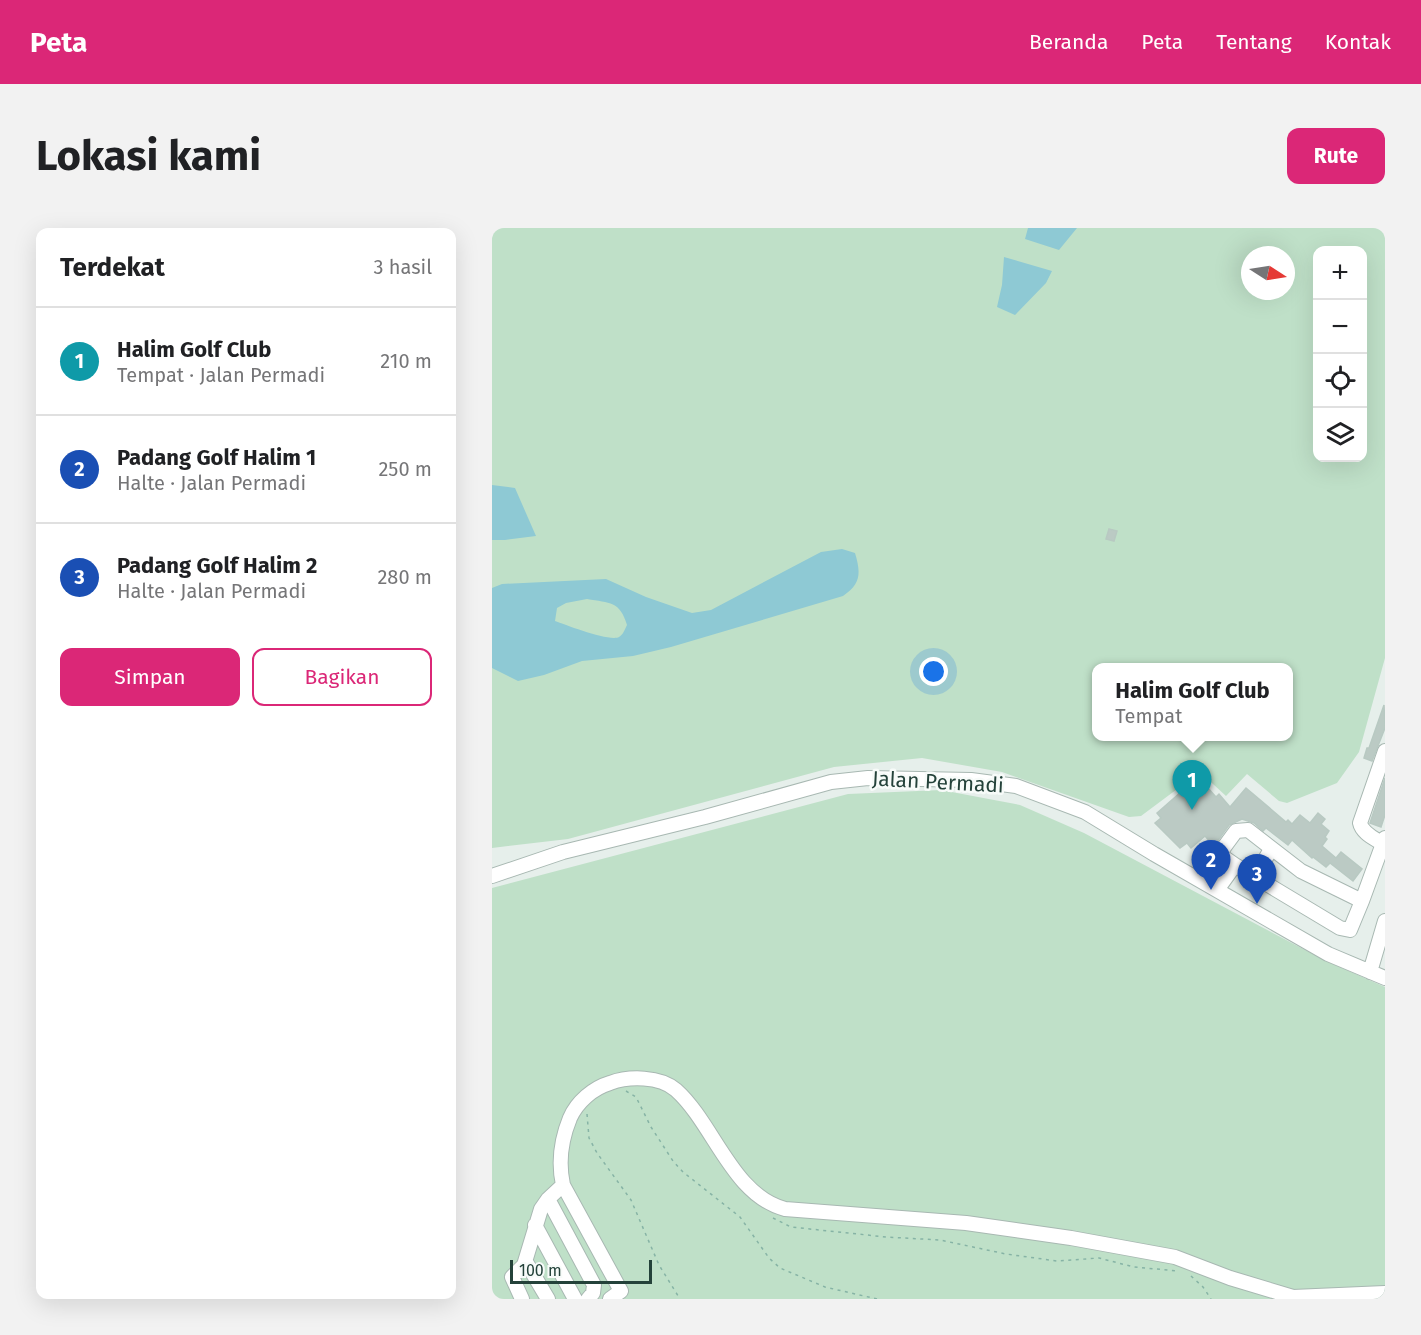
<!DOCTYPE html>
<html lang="id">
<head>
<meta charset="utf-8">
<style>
	:root { --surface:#fff; --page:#f2f2f2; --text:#202124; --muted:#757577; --line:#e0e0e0; --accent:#db2777 }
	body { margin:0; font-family:"Fira Sans",sans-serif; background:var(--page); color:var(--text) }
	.controls { position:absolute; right:18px; top:18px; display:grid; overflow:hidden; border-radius:12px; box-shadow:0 6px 24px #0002 }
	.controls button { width:54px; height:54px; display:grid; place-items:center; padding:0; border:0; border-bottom:2px solid var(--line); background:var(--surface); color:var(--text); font:30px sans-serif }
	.compass { position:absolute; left:749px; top:18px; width:54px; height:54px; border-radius:50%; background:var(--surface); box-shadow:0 6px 24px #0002; rotate:102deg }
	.scale { position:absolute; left:18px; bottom:15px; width:142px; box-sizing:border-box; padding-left:6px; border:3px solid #24423a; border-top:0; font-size:16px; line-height:21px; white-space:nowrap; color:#24423a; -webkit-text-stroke:4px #f7fbf9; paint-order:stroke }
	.you { position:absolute; left:442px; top:444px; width:21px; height:21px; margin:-15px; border:4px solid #fff; border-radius:50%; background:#1a73e8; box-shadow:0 0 0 9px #1a73e833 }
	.badge { display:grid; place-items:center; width:39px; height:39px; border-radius:50%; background:var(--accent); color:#fff; font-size:20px; font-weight:700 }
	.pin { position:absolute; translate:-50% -50px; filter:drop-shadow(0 2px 3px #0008) }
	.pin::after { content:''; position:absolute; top:32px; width:21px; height:18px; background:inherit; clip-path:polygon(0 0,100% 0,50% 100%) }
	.popup { position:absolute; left:600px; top:435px; width:201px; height:78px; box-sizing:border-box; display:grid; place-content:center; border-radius:12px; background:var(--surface); filter:drop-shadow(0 2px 4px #0005); font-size:20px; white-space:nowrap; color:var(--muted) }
	.popup b { font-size:22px; color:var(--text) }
	.popup::after { content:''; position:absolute; left:50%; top:100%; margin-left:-12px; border:12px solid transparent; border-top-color:var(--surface) }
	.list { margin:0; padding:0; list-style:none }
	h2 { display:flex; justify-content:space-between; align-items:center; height:78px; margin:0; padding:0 24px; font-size:26px }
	h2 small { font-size:20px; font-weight:400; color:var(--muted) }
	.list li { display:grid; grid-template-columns:39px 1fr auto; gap:18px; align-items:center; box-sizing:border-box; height:108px; padding:0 24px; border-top:2px solid var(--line) }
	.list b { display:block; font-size:22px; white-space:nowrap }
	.list p { margin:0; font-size:20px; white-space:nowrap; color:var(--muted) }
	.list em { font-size:20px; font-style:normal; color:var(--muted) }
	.actions { display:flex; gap:12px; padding:18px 24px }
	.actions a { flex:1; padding:14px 0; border:2px solid var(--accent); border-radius:12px; text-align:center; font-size:21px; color:var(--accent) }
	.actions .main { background:var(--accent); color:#fff }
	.icon { flex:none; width:33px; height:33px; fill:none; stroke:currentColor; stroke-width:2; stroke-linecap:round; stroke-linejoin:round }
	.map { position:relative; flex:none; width:893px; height:1071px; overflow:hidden; border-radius:12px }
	header { display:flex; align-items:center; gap:36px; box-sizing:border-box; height:84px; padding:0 30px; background:var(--accent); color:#fff }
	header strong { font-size:28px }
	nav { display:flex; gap:33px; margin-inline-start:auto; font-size:21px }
	.intro { display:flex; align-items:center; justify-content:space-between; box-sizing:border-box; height:144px; padding:0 36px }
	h1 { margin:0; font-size:42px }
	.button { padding:15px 27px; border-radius:12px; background:var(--accent); color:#fff; font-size:21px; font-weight:700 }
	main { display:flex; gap:36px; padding:0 36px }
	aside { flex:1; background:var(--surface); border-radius:12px; box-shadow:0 6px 24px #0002 }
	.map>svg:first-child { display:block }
</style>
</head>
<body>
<header>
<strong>Peta</strong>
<nav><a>Beranda</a><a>Peta</a><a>Tentang</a><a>Kontak</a></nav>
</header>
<div class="intro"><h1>Lokasi kami</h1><a class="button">Rute</a></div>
<main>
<aside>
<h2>Terdekat<small>3 hasil</small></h2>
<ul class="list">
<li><span class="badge" style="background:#0f9aa8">1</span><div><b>Halim Golf Club</b><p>Tempat · Jalan Permadi</p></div><em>210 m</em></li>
<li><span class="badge" style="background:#1a4fb4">2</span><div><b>Padang Golf Halim 1</b><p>Halte · Jalan Permadi</p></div><em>250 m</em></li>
<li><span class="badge" style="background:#1a4fb4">3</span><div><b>Padang Golf Halim 2</b><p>Halte · Jalan Permadi</p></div><em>280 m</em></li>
</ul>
<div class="actions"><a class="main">Simpan</a><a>Bagikan</a></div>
</aside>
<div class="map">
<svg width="893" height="1071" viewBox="0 0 893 1071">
	<rect width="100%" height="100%" fill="#e6efeb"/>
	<path fill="#bfe0c8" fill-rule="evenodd" d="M 0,0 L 893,0 L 893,430 L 867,524 L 845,555 L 795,575 L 787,573 L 755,546 L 734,568 L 708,544 L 649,588 L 637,589 L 510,544 L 430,530 L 342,539 L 76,611 L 0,620 ZM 826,22 L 870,22 L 870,230 L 826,230 ZM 758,27 L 794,27 L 794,63 L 758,63 ZM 604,440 L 796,440 L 796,508 L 604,508 Z
		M 449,562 L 528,577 L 592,605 L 834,733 L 893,759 L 893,1071 L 0,1071 L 0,660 L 356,566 Z"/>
	<path fill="#8ec9d4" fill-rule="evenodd" d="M 536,0 L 585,0 L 567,22 L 533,11 Z
		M 512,29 L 560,43 L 554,55 L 523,87 L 505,79 L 510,57 Z
		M 0,257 L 23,260 L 44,308 L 13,312 L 0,312 Z
		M 350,321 L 363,325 C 369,345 369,356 351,368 L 179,419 L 141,428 L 90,433 L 52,447 L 26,453 L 0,440 L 0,360 L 10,356 L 114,351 L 154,369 L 200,385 L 219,382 L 329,324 ZM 95,371 C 118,375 128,373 135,397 C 133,401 131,407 127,409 C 118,414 74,397 63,393 L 65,380 L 74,375 Z"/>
	<path fill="#bbcac4" stroke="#b8c9c2" stroke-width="1.5" d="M 617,301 L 625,303 L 622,313 L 614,311 Z
		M 892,477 L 893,500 L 880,533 L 872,530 L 875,520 L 877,520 Z
		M 706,549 L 724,569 L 727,566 L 738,579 L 754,560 L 794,594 L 796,592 L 800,596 L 808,587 L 818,595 L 826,585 L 833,591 L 829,596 L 837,603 L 833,609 L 835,611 L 830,618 L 844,630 L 849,624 L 870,641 L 861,653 L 838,635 L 834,639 L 821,629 L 820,630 L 800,612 L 796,617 L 774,600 L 771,603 L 762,595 L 750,591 L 737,597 L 722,618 L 713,608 L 699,620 L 695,615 L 688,620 L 663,595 L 669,590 L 665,585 Z
		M 893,550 L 893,587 L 889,599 L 878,595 Z"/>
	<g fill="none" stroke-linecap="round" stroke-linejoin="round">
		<defs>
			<path id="minor" d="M 891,616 C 882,610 870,605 868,595 L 893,523
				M 0,648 L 71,624 L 213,589 L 339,554 L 376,550 L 479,552 L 524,558 L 593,584 L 662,626 L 836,726 L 893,750
				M 763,649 L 779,621
				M 725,662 L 743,637
				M 870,673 L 858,702 L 848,700 L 743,637 L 730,628 L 730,622 L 744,603 L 756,602 L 809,643 L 870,673 L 893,610
				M 878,744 L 893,693
				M 56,971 L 102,1057 L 101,1065 L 96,1071
				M 43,997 L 83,1071
				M 34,1034 L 56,1071
				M 30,1071 L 20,1049 L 32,1037 L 49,981 L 56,971 L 71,957
				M 118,1071 L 129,1063 L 71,957 C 66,934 69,912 78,890 C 85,874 101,860 118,855 C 137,848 168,848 184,862 C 222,896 240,967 293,981 L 474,995 L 579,1010 L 683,1029 L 738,1050 L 801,1069 L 893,1065"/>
		</defs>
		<use href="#minor" stroke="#a8b8b2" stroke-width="16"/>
		<path stroke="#86b3a5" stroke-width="1.5" stroke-dasharray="3 4.5" stroke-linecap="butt" d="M 134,863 L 144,869 L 159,899 L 181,933 L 191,944 L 248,989 L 277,1030 L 288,1040 L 333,1059 L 385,1071
			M 95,886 L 97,910 L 105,925 L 139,972 L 167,1037 L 188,1071
			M 281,990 L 299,999 L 394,1009 L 448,1012 L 514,1026 L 565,1033 L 607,1030 L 642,1039 L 686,1043
			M 699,1048 L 711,1059 L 719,1071"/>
		<use href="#minor" stroke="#fff" stroke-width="14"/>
	</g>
	<g text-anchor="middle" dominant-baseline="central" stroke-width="5" stroke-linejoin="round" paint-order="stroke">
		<g font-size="21" fill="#24423a" stroke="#f7fbf9">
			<text transform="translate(446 554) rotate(3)">Jalan Permadi</text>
		</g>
	</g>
</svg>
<div class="controls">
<button>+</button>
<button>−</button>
<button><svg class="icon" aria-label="locate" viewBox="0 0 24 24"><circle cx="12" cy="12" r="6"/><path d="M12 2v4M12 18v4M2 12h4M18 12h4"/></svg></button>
<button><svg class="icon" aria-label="layers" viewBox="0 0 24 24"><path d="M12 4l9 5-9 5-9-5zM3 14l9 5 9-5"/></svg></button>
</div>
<svg class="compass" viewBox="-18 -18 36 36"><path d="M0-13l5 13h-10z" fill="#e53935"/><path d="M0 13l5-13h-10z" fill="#757577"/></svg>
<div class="scale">100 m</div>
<div class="you"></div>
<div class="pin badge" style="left:700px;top:582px;background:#0f9aa8">1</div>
<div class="popup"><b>Halim Golf Club</b>Tempat</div>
<div class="pin badge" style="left:719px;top:662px;background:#1a4fb4">2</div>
<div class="pin badge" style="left:765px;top:676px;background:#1a4fb4">3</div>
</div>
</main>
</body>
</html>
